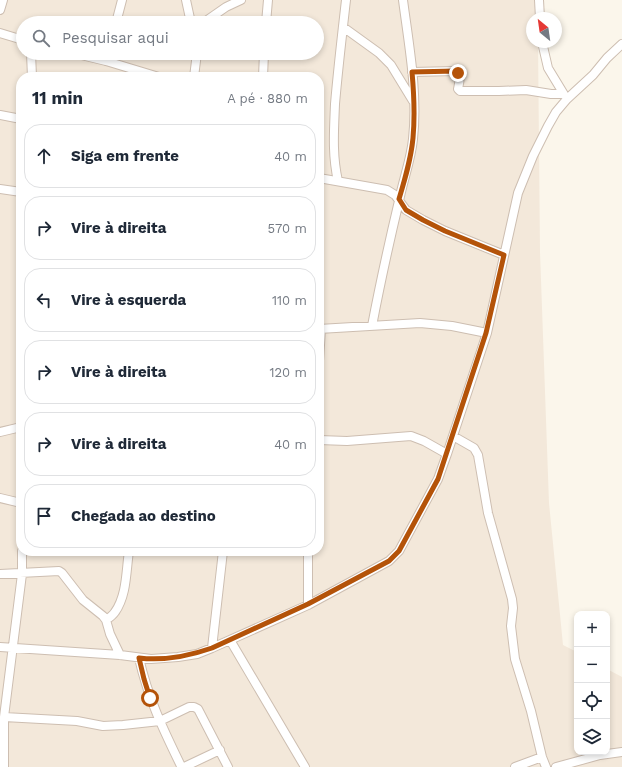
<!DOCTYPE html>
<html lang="pt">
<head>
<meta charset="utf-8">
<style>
	:root { --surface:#fff; --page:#f2f2f3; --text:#1f2937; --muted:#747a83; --line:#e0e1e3 }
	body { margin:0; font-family:"Work Sans",sans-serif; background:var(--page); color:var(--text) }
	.controls { position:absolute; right:12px; bottom:12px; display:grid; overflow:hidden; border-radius:8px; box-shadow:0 2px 6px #0003 }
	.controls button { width:36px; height:36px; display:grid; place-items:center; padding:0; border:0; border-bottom:1px solid var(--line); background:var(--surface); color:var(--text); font:20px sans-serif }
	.compass { position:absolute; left:526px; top:12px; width:36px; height:36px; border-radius:50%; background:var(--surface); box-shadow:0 2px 6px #0003; rotate:331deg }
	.stop { position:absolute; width:12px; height:12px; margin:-9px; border:3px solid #b45309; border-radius:50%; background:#fff }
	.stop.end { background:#b45309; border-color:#fff; box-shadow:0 1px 4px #0008 }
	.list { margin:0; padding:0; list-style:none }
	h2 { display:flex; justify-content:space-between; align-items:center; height:52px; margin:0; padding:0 16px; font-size:17px }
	h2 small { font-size:13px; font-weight:400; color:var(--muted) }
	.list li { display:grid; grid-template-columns:26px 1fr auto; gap:12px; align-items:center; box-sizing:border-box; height:64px; margin:0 8px 8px; padding:0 8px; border:1px solid var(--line); border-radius:16px }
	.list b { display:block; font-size:15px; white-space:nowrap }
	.list em { font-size:13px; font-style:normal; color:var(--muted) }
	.icon { flex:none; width:22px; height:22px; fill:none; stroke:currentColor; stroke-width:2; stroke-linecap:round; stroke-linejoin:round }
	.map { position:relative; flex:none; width:622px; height:767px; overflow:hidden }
	.search { position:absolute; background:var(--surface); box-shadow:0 2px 6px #0003; left:16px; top:16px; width:308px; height:44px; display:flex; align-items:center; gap:10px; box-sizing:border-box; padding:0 14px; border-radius:22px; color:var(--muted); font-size:15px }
	.panel { position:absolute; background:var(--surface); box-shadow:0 2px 6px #0003; left:16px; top:72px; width:308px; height:484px; border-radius:16px }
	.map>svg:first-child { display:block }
</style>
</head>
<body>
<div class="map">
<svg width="622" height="767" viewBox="0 0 622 767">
	<rect width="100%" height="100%" fill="#fbf6eb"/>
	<path fill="#f3e8da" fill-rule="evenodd" d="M 0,0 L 534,0 L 537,18 L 532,18 L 532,42 L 538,42 L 540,252 L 549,503 L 563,645 L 577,652 L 577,752 L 607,752 L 607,669 L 622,677 L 622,767 L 0,767 ZM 23,23 L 317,23 L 317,53 L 23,53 ZM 21,77 L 319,77 L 319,551 L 21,551 Z"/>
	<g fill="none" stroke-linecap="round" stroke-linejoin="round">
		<defs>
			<path id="street" d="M 186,0 L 191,23
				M 539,0 L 540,18
				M 0,10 L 3,0
				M 116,23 L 122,0
				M 203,23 L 226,7 L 241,0
				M 266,23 L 268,0
				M 343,27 L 379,53 L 391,65 L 413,101
				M 0,33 L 23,40
				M 542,42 L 548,68 L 565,96
				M 31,53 L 32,77
				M 73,53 L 106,61 L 159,77
				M 106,61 L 110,53
				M 412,72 L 456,71 C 462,75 459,83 458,89 L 460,91 L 499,91 L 526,90 L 551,94 L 563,94
				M 194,77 L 197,53
				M 263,77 L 264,53
				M 0,115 L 21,119
				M 319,178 L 387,190 L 395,195 L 406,210 L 423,220 L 445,231 L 504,255
				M 338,181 C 332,155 334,130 335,104 C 338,69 342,35 346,0
				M 0,189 L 21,192
				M 372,326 C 380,284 389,243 399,201 C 403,180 411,160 413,139 C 418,93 409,46 403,0
				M 319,329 L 420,323 L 452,326 L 487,333
				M 319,361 L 321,329
				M 0,432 L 21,427
				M 453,436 L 474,448 L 478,455 L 488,513 L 512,599 L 513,608 L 511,626 L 515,659 L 531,711 L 542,757 L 546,767
				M 319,440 L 347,441 L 411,436 L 424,441 L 447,454
				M 0,498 L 21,503
				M 0,574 L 59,571 L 62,573 L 83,600 L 103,616 L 106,620 L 110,634 L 120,655
				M 308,605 L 308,551
				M 106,620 C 109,618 113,615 115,612 C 127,595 126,571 129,551
				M 230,640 L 305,767
				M 0,647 L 120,655 L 151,659 L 178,657 L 197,654 L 212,648 L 308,605 L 389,561 L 399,551 L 438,479 L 447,454 L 487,333 L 518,193 L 533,156 L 548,126 L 556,112 L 567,99 L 593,75 L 607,58 L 622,44
				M 212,648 L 223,551
				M 139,658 C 148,698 163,729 181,766 L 183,767
				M 4,717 L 77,721 L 103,726 L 123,725 L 160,721 L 189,707 L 194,707 L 198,709 L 228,767
				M 4,767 L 4,717 L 22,574 L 22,551
				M 184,767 L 220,750
				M 515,767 L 542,757
				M 556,767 L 600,755 L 622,752"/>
		</defs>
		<use href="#street" stroke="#cdbeb1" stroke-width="10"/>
		<use href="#street" stroke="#fff" stroke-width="8"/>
	</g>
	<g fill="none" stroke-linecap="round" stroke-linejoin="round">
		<path stroke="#b45309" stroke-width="5" d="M 150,698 L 144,679 L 139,658 C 164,661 189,656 212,648 L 308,604 L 389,561 L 399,551 L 438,479 L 486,333 L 504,255 L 445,231 L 423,220 L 406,210 L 399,199 C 405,179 411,159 413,138 C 415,116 414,94 412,72 L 456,71 L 458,73"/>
	</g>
</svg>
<div class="controls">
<button>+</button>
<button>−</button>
<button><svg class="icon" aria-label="locate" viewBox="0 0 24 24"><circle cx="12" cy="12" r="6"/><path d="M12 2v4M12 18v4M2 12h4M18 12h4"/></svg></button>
<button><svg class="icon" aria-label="layers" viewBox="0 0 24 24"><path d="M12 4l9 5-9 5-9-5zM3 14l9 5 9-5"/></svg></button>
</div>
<svg class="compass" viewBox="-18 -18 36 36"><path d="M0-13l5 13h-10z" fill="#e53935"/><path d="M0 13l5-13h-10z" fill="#747a83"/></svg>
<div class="stop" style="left:150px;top:698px"></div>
<div class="stop end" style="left:458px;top:73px"></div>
<div class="search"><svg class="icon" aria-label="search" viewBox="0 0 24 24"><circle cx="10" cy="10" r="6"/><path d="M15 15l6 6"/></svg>Pesquisar aqui</div>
<section class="panel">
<h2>11 min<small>A pé · 880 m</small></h2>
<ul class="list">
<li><svg class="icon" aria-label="ahead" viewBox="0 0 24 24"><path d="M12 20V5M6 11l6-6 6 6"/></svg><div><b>Siga em frente</b></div><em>40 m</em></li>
<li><svg class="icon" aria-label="right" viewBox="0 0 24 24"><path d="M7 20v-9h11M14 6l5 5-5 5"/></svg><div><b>Vire à direita</b></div><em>570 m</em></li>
<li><svg class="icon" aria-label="left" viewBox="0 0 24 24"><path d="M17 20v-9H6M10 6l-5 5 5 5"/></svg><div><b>Vire à esquerda</b></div><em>110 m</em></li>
<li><svg class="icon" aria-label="right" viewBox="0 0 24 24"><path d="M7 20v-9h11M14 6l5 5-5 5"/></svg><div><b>Vire à direita</b></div><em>120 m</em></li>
<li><svg class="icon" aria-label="right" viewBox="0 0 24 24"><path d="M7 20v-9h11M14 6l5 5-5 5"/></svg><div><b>Vire à direita</b></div><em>40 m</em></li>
<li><svg class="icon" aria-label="arrive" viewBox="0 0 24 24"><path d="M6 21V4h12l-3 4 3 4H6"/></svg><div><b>Chegada ao destino</b></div></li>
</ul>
</section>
</div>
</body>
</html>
